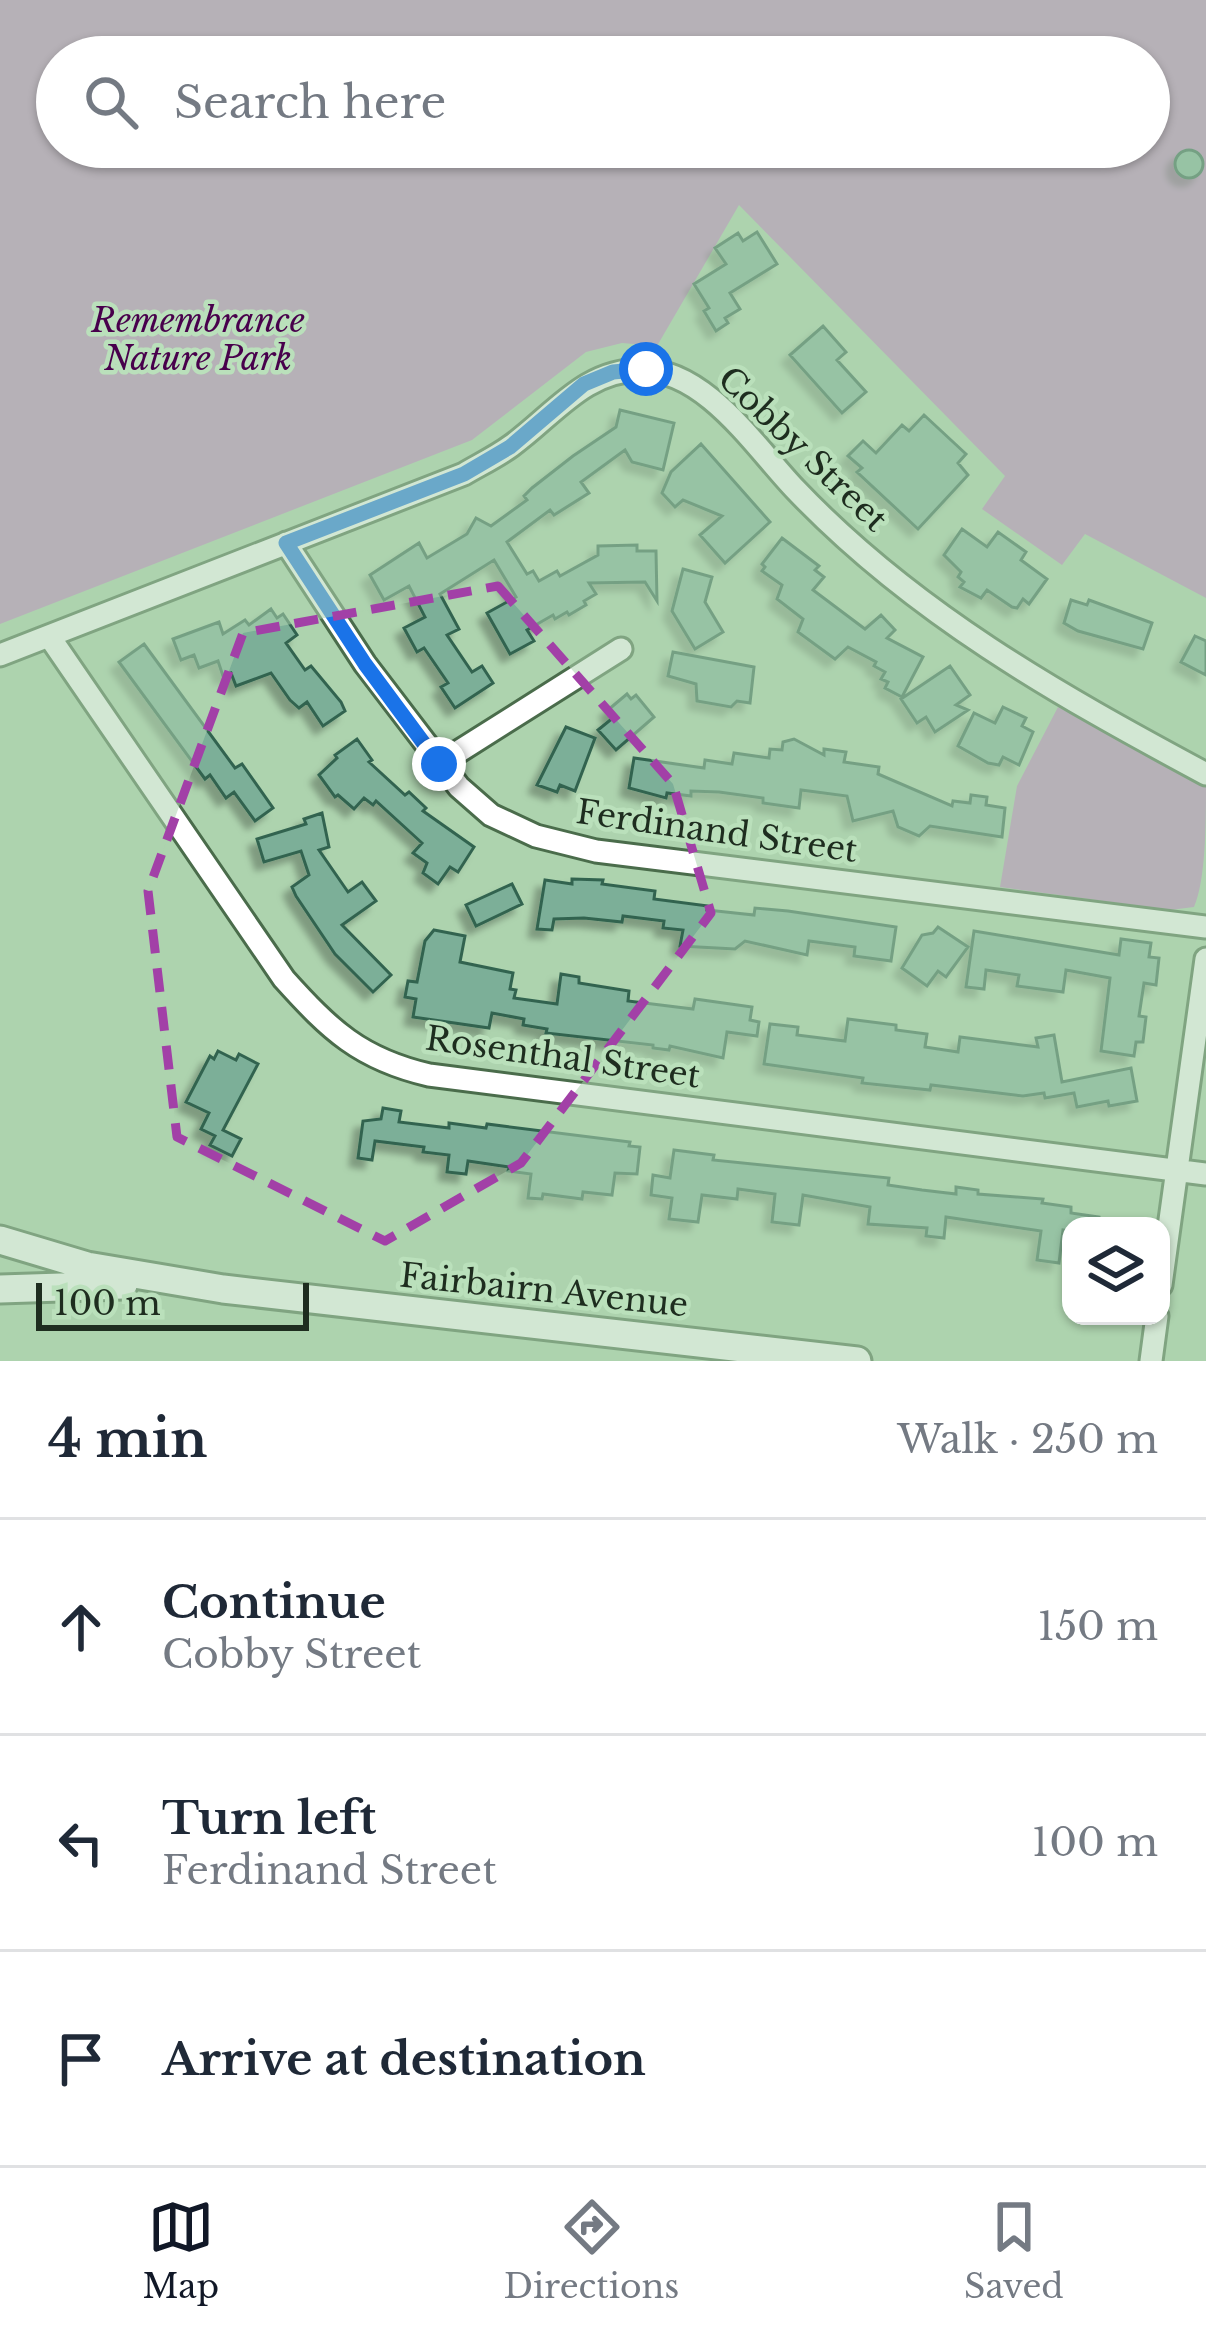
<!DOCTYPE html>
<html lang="en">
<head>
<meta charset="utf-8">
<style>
	:root { --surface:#fff; --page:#f6f6f7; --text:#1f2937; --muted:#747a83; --line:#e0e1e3; --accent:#111827 }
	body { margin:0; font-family:"Libre Baskerville",serif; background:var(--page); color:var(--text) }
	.controls { position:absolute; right:36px; bottom:36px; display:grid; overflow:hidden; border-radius:24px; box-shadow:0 3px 9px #0004 }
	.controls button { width:108px; height:108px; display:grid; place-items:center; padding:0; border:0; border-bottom:3px solid var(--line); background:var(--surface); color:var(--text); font:60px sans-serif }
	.scale { position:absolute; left:36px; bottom:30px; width:273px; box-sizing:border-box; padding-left:12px; border:6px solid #1e2d1f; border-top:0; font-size:33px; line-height:42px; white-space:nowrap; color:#1e2d1f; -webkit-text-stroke:9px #bae0bb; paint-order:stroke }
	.stop { position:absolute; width:36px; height:36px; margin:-27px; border:9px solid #1a73e8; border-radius:50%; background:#fff }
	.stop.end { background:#1a73e8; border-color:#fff; box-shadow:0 3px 12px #0008 }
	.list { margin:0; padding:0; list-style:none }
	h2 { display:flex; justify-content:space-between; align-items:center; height:156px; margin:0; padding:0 48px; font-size:51px }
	h2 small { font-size:39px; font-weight:400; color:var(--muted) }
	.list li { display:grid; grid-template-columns:78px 1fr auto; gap:36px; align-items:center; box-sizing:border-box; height:216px; padding:0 48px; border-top:3px solid var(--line) }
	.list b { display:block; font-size:45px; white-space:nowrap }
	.list p { margin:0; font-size:39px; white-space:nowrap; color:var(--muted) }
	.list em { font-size:39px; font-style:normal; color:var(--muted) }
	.icon { flex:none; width:66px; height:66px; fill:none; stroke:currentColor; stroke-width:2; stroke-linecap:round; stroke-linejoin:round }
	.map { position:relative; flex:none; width:1206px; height:1361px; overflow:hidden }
	.search { position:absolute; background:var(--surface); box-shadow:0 3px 9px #0004; left:36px; right:36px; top:36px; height:132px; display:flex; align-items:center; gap:30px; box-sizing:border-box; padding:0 42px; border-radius:66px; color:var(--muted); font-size:45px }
	.sheet { height:804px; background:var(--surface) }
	nav { display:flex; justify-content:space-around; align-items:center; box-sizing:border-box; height:168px; border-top:3px solid var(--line); background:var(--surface); font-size:33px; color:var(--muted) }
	nav a { display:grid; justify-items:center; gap:6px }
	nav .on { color:var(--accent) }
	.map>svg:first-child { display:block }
</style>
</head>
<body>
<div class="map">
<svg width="1206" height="1361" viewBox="0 0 1206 1361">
	<defs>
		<filter id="shadow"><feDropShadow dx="-8" dy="8" stdDeviation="3" flood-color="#0004"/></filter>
	</defs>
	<rect width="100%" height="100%" fill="#add3ae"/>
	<path fill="#c188c2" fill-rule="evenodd" d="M 0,0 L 1206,0 L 1206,598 L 1085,534 L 1062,565 L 982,509 L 1005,476 L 739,205 L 657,346 L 622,343 L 586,352 L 472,440 L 0,624 ZM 57,57 L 1149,57 L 1149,147 L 57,147 Z
		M 1058,707 L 1206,786 C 1206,821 1206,880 1194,907 L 1170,910 L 1000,887 L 1017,786 Z"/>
	<path fill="#7baf98" stroke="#326450" stroke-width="3" filter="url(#shadow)" d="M1175 164a14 14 0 1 1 28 0a14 14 0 1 1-28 0Z
		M 757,232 L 777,264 L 730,293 L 740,309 L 725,318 L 728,323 L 716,331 L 704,311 L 709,308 L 694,284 L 726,264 L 715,248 L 738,233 L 743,241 Z
		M 823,326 L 846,352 L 837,360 L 866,392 L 842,413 L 790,355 Z
		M 620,410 L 674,423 L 663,470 L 632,462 L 625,450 L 581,482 L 589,493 L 554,515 L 550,510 L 507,542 L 527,574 L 533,571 L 539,581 L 557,571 L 560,576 L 598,555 L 598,546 L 637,545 L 637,551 L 656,551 L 657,601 L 645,582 L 589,583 L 596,594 L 584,601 L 586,605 L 569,615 L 567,612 L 555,619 L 553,615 L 527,630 L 534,641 L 510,654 L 487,613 L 516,597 L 494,560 L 440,594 L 459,629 L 447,635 L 472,672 L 482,666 L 493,683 L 455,708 L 441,687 L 448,683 L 424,648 L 417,652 L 404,628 L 425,617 L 409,586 L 384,600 L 370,575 L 419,543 L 427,558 L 467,534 L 476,518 L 491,526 L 527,500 L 524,496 L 532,488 L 573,456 L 616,427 Z
		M 924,415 L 966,454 L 958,463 L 968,475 L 918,529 L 857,472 L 862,468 L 848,456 L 863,441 L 876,453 L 902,425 L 909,431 Z
		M 701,444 L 770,522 L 725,563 L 700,535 L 722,516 L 683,500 L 675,507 L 662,493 L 671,472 Z
		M 962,529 L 987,547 L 998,532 L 1026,552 L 1021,560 L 1047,579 L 1029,604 L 1023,599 L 1017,608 L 1012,607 L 987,590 L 981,598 L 960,587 L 964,582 L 958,577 L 961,572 L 944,555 Z
		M 782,538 L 819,566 L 815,570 L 824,577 L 813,590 L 865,629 L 881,615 L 895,630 L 887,638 L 923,657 L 902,697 L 885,688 L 888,682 L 881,679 L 885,672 L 874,666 L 876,662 L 848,647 L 835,659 L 798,632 L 803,619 L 777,599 L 782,585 L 762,571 L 765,567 L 762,564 Z
		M 683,569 L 712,577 L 705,602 L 723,632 L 695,649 L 672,611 Z
		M 1071,600 L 1087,605 L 1089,600 L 1152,623 L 1143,649 L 1078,631 L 1064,623 Z
		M 271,609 L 277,618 L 283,614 L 297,635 L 286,643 L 305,670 L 311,666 L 341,702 L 345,711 L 323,726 L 307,702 L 299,708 L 290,700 L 271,673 L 236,686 L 231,673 L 223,676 L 218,661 L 199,668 L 194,655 L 181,660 L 173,639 L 219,622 L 223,634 L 245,620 L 249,625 Z
		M 1195,636 L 1206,641 L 1206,675 L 1181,662 Z
		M 144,644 L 235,768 L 242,764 L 273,808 L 255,821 L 234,792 L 226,798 L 210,775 L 205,779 L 119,662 Z
		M 673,652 L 754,667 L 750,703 L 737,701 L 731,707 L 697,701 L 696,684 L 668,676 Z
		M 950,666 L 970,695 L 956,705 L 968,710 L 935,732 L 926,717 L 917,723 L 901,699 Z
		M 627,694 L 631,699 L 636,695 L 654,717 L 616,750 L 598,730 L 614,717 L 608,710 Z
		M 1003,707 L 1026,718 L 1022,726 L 1033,732 L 1019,765 L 1003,757 L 999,765 L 988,763 L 958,746 L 974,713 L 995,723 Z
		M 566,727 L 595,738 L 575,791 L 560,785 L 557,792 L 537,785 Z
		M 357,739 L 372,760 L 369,762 L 405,795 L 409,792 L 426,808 L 423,811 L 474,847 L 458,872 L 450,867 L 438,884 L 423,873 L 427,863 L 413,853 L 422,843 L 376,801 L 373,805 L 364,798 L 354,809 L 338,795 L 335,797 L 319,775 L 337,758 L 335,755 Z
		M 794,739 L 824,755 L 824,749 L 846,752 L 844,762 L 879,767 L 878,774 L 952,806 L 953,801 L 970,803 L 971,795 L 987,797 L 986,805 L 1005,808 L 1002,837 L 930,826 L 919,836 L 898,827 L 893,811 L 853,821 L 847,796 L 801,790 L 799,808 L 763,803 L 763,798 L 719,792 L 691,791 L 691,796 L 667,793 L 666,798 L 629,788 L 634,758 L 704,768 L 705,760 L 732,764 L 734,753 L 769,758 L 770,749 L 782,750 L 783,742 Z
		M 322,813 L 329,847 L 319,850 L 348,892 L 362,882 L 376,901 L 342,925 L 391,975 L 373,992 L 335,954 L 296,896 L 292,887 L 309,875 L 301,851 L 264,862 L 257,839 L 306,824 L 304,819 Z
		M 572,879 L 603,880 L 602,884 L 655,891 L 654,899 L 708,906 L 707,910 L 754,915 L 755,908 L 788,911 L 896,927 L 891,961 L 854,956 L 855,947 L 809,941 L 807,955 L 745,941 L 735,949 L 680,946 L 683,930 L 663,928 L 664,921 L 623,916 L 622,922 L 584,918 L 554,919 L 552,930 L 537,929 L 545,880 L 572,884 Z
		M 512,884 L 522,904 L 476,926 L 466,905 Z
		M 938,927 L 968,947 L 946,977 L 938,971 L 927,986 L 902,968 L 922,935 L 933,933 Z
		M 434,930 L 465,936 L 460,962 L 513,973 L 510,989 L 516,990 L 514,998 L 557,1004 L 561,974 L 579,977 L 579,983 L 629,991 L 628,1001 L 693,1009 L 695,999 L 752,1007 L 750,1020 L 759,1022 L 757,1036 L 727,1032 L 723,1058 L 670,1046 L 669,1050 L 653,1048 L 653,1045 L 546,1033 L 547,1029 L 523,1025 L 524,1019 L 492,1013 L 489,1028 L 413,1017 L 416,999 L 405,997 L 408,981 L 417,982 L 425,941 Z
		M 974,931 L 1119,955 L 1121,939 L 1151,943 L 1149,957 L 1159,958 L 1156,985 L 1144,983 L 1139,1016 L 1146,1017 L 1143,1042 L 1136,1042 L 1134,1056 L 1101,1051 L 1110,978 L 1066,970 L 1063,992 L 1017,986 L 1019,975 L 986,970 L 984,989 L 966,987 Z
		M 848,1019 L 896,1025 L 896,1030 L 927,1034 L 925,1047 L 958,1052 L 960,1037 L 1038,1047 L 1036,1038 L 1054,1035 L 1062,1082 L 1131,1068 L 1137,1101 L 1109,1106 L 1108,1101 L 1077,1107 L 1074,1093 L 1045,1098 L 1044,1093 L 1023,1096 L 931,1085 L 930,1090 L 862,1083 L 863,1078 L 764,1064 L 770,1024 L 798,1027 L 797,1035 L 845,1041 Z
		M 218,1051 L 236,1060 L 239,1054 L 258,1064 L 223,1130 L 241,1139 L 232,1156 L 210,1145 L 215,1136 L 201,1129 L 209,1113 L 186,1102 L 210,1056 L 214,1059 Z
		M 383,1108 L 401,1111 L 399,1122 L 449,1128 L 449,1123 L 486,1128 L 487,1124 L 630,1142 L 629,1146 L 640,1147 L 637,1174 L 615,1173 L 612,1195 L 583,1192 L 582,1199 L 543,1194 L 542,1199 L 528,1198 L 531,1174 L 508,1171 L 509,1167 L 468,1161 L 466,1174 L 447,1172 L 449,1155 L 423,1152 L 424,1147 L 375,1141 L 372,1160 L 358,1158 L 363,1121 L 381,1119 Z
		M 674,1150 L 714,1155 L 713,1160 L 889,1178 L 888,1185 L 922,1190 L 956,1194 L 956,1187 L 978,1190 L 978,1194 L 1043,1199 L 1042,1203 L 1071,1207 L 1071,1213 L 1099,1217 L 1099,1226 L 1071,1226 L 1071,1231 L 1063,1230 L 1059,1263 L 1037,1260 L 1041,1231 L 946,1217 L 944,1238 L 926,1236 L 927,1228 L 868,1224 L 870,1207 L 803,1195 L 799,1225 L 772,1222 L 775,1194 L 738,1189 L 737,1199 L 702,1195 L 698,1222 L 669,1219 L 672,1198 L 651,1195 L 653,1175 L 670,1178 Z"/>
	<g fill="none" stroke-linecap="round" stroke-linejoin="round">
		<defs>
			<path id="minor" d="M 286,543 L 365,664 L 459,787 L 491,815 L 536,836 L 596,851 L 1206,927
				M 49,636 L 284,979 C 330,1030 360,1059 429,1075 L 1206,1174
				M 0,655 L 464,474 C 479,465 496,457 511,446 C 554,415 584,370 641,370 C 705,369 755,447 795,489 C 913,613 1057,694 1206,774
				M 439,764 L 621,649
				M 1161,1285 L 1206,959
				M 1151,1361 L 1157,1316"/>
			<path id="major" d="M 0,1240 L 87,1266 L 223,1289 L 857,1361
				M 0,1289 L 123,1285"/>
		</defs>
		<use href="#minor" stroke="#4a6c4b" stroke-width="27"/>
		<use href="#major" stroke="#4a6c4b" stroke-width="33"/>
		<use href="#minor" stroke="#fff" stroke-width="21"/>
		<use href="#major" stroke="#fff" stroke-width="27"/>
	</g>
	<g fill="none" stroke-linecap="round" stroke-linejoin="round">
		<path stroke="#1a73e8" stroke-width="15" d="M 439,764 L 365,664 L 286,543 L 464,474 L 510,447 L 584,384 L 613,372 L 646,369"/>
	</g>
	<path d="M0 0H1206V1361H0ZM 498,586 L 673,784 L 711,913 L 521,1163 L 385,1241 L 177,1137 L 148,891 L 243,633 Z" fill="#add3ae" fill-opacity=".55" fill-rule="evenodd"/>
	<path fill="none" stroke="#a240a7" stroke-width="9" stroke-dasharray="24 15" stroke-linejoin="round" d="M 498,586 L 673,784 L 711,913 L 521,1163 L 385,1241 L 177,1137 L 148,891 L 243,633 Z"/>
	<g text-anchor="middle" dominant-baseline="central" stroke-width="9" stroke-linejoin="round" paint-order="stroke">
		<g font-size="33" font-style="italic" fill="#48004c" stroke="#bae0bb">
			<text x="198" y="320">Remembrance<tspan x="198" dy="38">Nature Park</tspan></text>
		</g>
		<g font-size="33" fill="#1e2d1f" stroke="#bae0bb">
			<text transform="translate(803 449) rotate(44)">Cobby Street</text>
			<text transform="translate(717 831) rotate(8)">Ferdinand Street</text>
			<text transform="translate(563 1057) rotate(8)">Rosenthal Street</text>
			<text transform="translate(544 1290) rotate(6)">Fairbairn Avenue</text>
		</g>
	</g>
</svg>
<div class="controls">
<button><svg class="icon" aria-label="layers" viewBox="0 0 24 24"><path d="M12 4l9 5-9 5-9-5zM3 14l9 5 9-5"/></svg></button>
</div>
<div class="scale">100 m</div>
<div class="stop" style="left:646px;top:369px"></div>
<div class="stop end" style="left:439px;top:764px"></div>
<div class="search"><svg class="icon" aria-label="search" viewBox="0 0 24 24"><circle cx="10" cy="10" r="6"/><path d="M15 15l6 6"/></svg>Search here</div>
</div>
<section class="sheet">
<h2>4 min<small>Walk · 250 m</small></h2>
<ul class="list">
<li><svg class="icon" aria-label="ahead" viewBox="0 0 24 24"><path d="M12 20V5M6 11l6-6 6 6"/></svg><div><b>Continue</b><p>Cobby Street</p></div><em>150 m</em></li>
<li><svg class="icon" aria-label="left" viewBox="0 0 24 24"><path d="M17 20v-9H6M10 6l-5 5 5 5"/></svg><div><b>Turn left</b><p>Ferdinand Street</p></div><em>100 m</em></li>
<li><svg class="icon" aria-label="arrive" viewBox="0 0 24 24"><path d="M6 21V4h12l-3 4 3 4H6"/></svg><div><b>Arrive at destination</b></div></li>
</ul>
</section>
<nav>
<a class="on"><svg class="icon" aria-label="map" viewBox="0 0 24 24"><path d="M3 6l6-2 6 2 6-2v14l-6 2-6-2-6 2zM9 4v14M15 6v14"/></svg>Map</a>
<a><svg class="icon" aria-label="directions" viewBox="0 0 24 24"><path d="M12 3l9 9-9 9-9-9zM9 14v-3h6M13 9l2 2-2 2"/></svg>Directions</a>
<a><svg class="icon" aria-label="saved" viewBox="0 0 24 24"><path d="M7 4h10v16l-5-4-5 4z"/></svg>Saved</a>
</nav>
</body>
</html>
